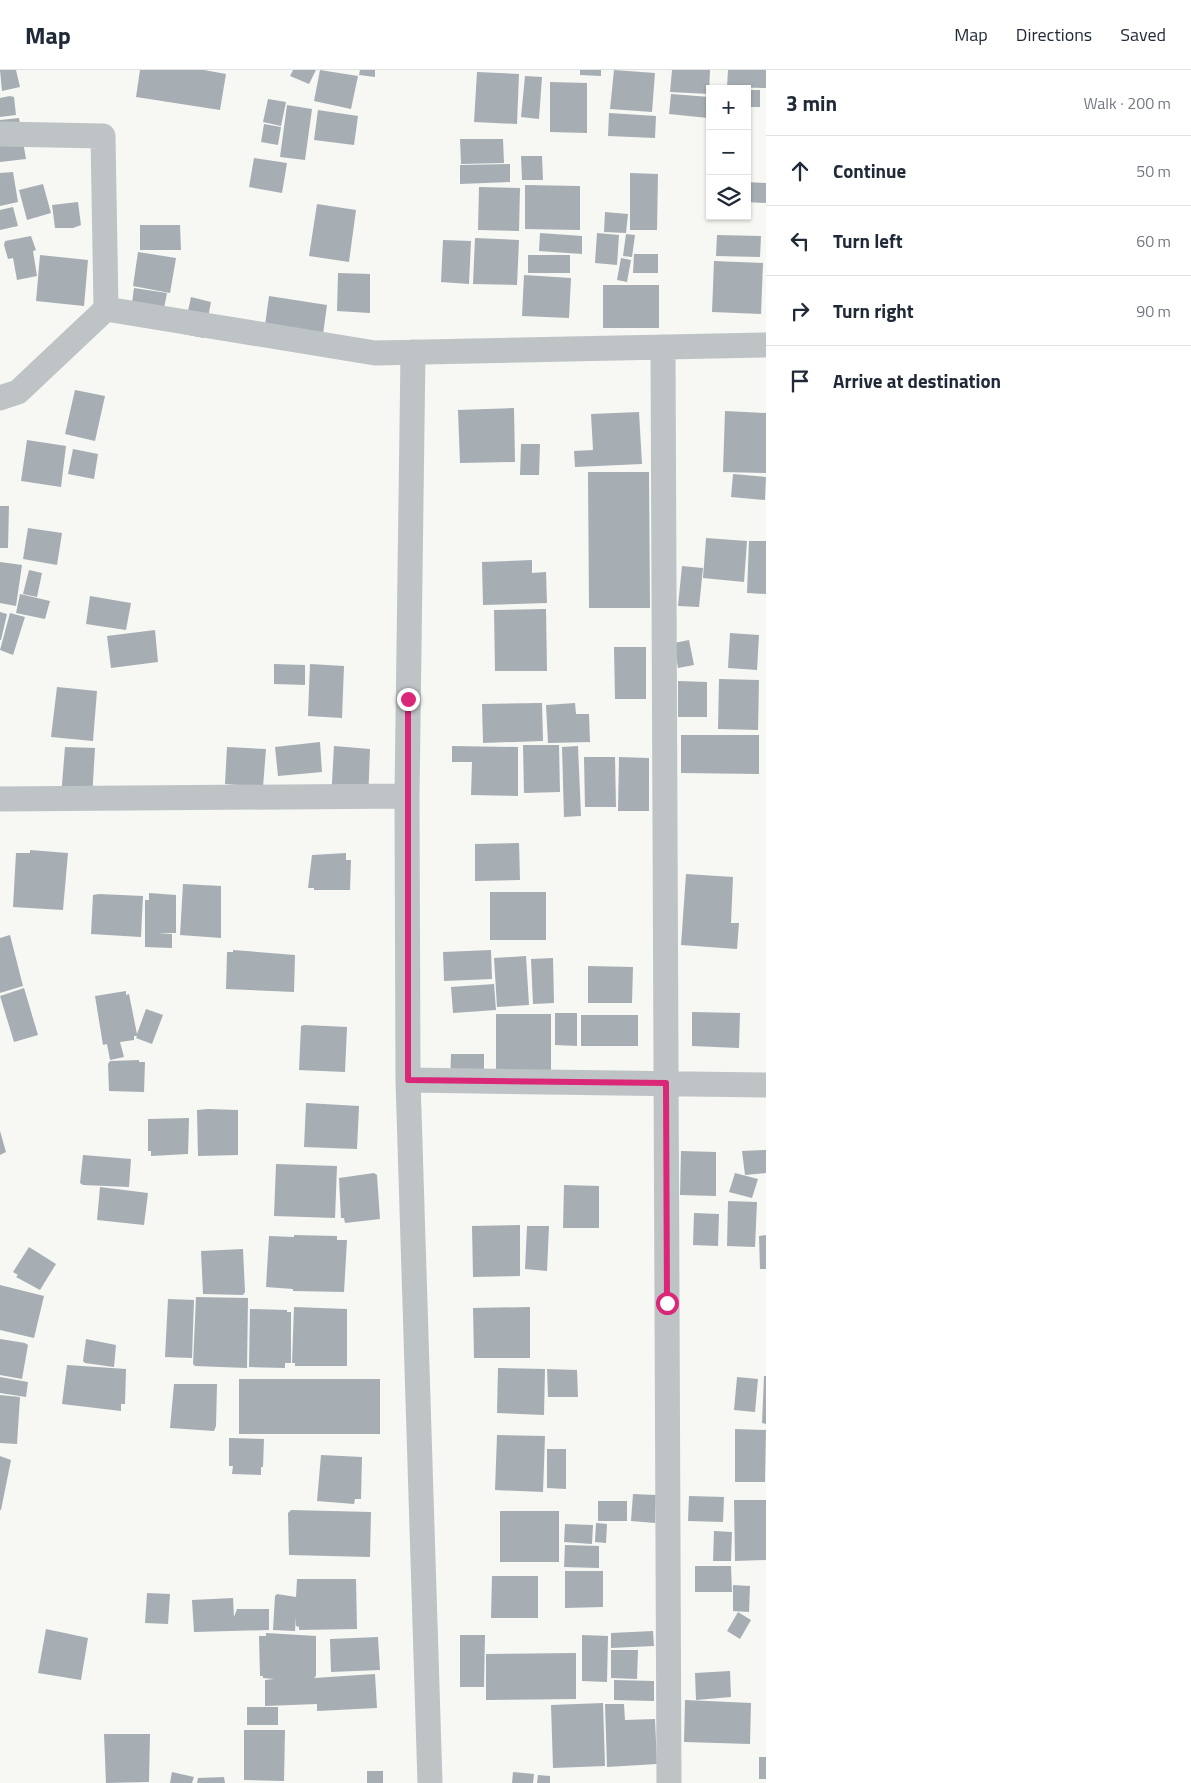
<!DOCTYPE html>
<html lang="en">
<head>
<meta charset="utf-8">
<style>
	:root { --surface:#fff; --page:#f2f2f3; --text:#1f2937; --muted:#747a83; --line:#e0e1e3 }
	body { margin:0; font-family:"Titillium Web",sans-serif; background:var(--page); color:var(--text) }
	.controls { position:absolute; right:15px; top:15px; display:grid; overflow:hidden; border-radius:0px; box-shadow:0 1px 4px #0004 }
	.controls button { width:45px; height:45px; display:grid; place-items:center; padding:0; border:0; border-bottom:1px solid var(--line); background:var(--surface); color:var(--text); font:25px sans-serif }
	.stop { position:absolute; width:15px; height:15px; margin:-11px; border:4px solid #db2777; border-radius:50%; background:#fff }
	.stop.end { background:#db2777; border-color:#fff; box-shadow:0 1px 5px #0008 }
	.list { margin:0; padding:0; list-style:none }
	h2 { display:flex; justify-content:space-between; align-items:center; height:65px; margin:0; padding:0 20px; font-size:21px }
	h2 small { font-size:16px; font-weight:400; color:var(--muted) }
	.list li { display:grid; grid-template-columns:32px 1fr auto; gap:15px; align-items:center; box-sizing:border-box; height:70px; padding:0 20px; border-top:1px solid var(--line) }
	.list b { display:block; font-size:19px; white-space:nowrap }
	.list em { font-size:16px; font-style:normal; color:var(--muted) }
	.icon { flex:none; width:28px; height:28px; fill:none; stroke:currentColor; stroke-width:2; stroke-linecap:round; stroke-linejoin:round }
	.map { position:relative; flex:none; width:766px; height:1713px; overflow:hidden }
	header { display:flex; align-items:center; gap:30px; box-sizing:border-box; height:70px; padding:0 25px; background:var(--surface); border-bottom:1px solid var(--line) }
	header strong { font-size:24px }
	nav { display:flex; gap:28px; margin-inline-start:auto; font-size:18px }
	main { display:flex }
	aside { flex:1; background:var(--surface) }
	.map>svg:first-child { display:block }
</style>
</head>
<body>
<header>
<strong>Map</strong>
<nav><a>Map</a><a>Directions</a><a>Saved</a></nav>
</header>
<main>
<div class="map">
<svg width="766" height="1713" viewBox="0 0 766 1713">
	<rect width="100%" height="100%" fill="#f7f7f4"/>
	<path fill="#a6aeb3" d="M 0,0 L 16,0 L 20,17 L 2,21 Z
		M 140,0 L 204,0 L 226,4 L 220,40 L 136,27 Z
		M 293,0 L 316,0 L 309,14 L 290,6 Z
		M 320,0 L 358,6 L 351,39 L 314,31 Z
		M 360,0 L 375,0 L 375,7 L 359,5 Z
		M 580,0 L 601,0 L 601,6 L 580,5 Z
		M 614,0 L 655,3 L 652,42 L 610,39 Z
		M 672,0 L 710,0 L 709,24 L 670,22 Z
		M 728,0 L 766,0 L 766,18 L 727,17 Z
		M 477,2 L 519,4 L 517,54 L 474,52 Z
		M 525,6 L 542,7 L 539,49 L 521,47 Z
		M 550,12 L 587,13 L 587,63 L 550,62 Z
		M 747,20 L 760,20 L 760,37 L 747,37 Z
		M 671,24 L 710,27 L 708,48 L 669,44 Z
		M 10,26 L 14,27 L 16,45 L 0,47 L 0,28 Z
		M 268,29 L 286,32 L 281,56 L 263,52 Z
		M 287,35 L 312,39 L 305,90 L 280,87 Z
		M 318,40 L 358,46 L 354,75 L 314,70 Z
		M 609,43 L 656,46 L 655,68 L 608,66 Z
		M 19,48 L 26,89 L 0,92 L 0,50 Z
		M 264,54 L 281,57 L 278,75 L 261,72 Z
		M 460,69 L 503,69 L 504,93 L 461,94 Z
		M 521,86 L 542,86 L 543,110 L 522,110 Z
		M 254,88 L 287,93 L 282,123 L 249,117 Z
		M 510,94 L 510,112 L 460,114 L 460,95 Z
		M 13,102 L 18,132 L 0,136 L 0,103 Z
		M 630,103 L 658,104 L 657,160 L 630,160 Z
		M 747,112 L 766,113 L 766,133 L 747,132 Z
		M 43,114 L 51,143 L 27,150 L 19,120 Z
		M 525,115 L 580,116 L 580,160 L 525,159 Z
		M 479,117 L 520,118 L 519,161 L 478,160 Z
		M 78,132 L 81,155 L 73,158 L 55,158 L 52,135 Z
		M 317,134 L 356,140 L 349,192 L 309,186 Z
		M 13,137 L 18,156 L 0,160 L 0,140 Z
		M 605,142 L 628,144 L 626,163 L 604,162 Z
		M 140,155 L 180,155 L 181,180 L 140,180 Z
		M 540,163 L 582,166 L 582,184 L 539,181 Z
		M 597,163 L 619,165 L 617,195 L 595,193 Z
		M 626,164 L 635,165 L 632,187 L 623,186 Z
		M 717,165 L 761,166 L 760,187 L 716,186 Z
		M 31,166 L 36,180 L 33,181 L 37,206 L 17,210 L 13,188 L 8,189 L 4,175 L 5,171 Z
		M 475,168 L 519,170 L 517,215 L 473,214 Z
		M 443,170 L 471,171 L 469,214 L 441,212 Z
		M 138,182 L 176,188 L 170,223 L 133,216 Z
		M 634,184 L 658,184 L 658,203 L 633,203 Z
		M 40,185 L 88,190 L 84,236 L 36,231 Z
		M 528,185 L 570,185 L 570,203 L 528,203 Z
		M 621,188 L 631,190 L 627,212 L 617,210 Z
		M 714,191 L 763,193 L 761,244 L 712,242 Z
		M 338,203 L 370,204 L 370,243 L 337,241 Z
		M 524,205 L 571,208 L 569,248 L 522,246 Z
		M 603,215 L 659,215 L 659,258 L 603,258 Z
		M 134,218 L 167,223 L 164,238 L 132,233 Z
		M 269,226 L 327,235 L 321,279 L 263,270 Z
		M 191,227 L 211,232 L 204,268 L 183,264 Z
		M 75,320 L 105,326 L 95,371 L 65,364 Z
		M 514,338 L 515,392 L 460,393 L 458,340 Z
		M 725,341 L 766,343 L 766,403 L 723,402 Z
		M 639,342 L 642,394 L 575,397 L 574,381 L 593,380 L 591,344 Z
		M 27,370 L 66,376 L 61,417 L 21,411 Z
		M 521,374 L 540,374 L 539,405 L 520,405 Z
		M 73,379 L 98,384 L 94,409 L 68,404 Z
		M 588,402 L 649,402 L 650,538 L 589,538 Z
		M 733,404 L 766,407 L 765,430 L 731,427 Z
		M 0,436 L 9,436 L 8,478 L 0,478 Z
		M 28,458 L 62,463 L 57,495 L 23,489 Z
		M 706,468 L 747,471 L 744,512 L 703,508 Z
		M 749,471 L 766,471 L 766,524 L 747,523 Z
		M 532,490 L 532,503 L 546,502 L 547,533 L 483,535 L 482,492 Z
		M 0,492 L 22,495 L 16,536 L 0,533 Z
		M 682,496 L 703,498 L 699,537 L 678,536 Z
		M 29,500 L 42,503 L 37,527 L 23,524 Z
		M 20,524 L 50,531 L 45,549 L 16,543 Z
		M 90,526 L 131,533 L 126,560 L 86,554 Z
		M 546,539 L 547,601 L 495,601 L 494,540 Z
		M 0,542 L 7,544 L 1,570 L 0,570 Z
		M 10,543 L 25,547 L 13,585 L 0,580 Z
		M 155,560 L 158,592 L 111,598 L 107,566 Z
		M 730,563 L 759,565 L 757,600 L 728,598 Z
		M 689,570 L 694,595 L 678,598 L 674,573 Z
		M 614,577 L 646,577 L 646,629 L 615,629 Z
		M 274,594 L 305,595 L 305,615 L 274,614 Z
		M 310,594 L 344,596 L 342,648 L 308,646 Z
		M 719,609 L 759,610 L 758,660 L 718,659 Z
		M 678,611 L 707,612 L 707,647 L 678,647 Z
		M 57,617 L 97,621 L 93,671 L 51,667 Z
		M 542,633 L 543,671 L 483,673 L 482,634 Z
		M 575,633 L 576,644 L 589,644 L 590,672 L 548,673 L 546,635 Z
		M 681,665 L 759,665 L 759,704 L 681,703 Z
		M 320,672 L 322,702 L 278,706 L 275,677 Z
		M 523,675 L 559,675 L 560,722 L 524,723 Z
		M 334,676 L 370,679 L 368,733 L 331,731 Z
		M 452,676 L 518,677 L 518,726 L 471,725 L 472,692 L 452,692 Z
		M 578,676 L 581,746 L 564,747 L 562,677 Z
		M 65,677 L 95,678 L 92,729 L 61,727 Z
		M 227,677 L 266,679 L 263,717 L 225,714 Z
		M 584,687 L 615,687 L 616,737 L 585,737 Z
		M 619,687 L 649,688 L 649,741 L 618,741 Z
		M 519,773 L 520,810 L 475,811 L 475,774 Z
		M 30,780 L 68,783 L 63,840 L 13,837 L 16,783 L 30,783 Z
		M 346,783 L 346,790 L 351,790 L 350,820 L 314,820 L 314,818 L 308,818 L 312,785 Z
		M 686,804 L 733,807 L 731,853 L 739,853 L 737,879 L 681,875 Z
		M 183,814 L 221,816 L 221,868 L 180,865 Z
		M 490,822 L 546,822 L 546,870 L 490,870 Z
		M 149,823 L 176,825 L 176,863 L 158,863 L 172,864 L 172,878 L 145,877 L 145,830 L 149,830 Z
		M 99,824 L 143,826 L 141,867 L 91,864 L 93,825 Z
		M 10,865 L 23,916 L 0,923 L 0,868 Z
		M 233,880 L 295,885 L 294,922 L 226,919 L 227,882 L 233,882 Z
		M 491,880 L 492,909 L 444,911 L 443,882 Z
		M 526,886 L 529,935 L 497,937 L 494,888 Z
		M 553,888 L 554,933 L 533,934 L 531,889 Z
		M 588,896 L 633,897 L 632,933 L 588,933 Z
		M 494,914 L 496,940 L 453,943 L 451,917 Z
		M 24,918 L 38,965 L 14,972 L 0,926 Z
		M 126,921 L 126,925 L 129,924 L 137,964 L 146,939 L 163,945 L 152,974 L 136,968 L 137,966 L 134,966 L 134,970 L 120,972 L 124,987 L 110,990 L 107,974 L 103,975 L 95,926 Z
		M 692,942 L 740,943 L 739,978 L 692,976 Z
		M 555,943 L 577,943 L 577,976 L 555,975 Z
		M 496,944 L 551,944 L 551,1011 L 496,1011 Z
		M 581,945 L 638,945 L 638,976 L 581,976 Z
		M 304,955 L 347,957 L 345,1002 L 299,1000 L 301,956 Z
		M 451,984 L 484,984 L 484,1016 L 450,1016 Z
		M 139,990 L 139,992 L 145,992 L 144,1022 L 109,1021 L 108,994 L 110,991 Z
		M 306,1033 L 359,1036 L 357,1079 L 304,1077 Z
		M 208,1039 L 238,1040 L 238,1085 L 198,1086 L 197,1040 Z
		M 189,1048 L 188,1084 L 151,1086 L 151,1081 L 148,1081 L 148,1049 Z
		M 0,1061 L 6,1082 L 0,1085 Z
		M 766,1080 L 766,1103 L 745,1105 L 742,1081 Z
		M 681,1081 L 716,1082 L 716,1126 L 680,1125 Z
		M 83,1085 L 131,1089 L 129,1117 L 83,1115 L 80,1113 Z
		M 276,1094 L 337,1096 L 335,1148 L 274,1146 Z
		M 374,1103 L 377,1105 L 380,1149 L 345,1153 L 344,1148 L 341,1148 L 339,1108 Z
		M 735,1103 L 758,1109 L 752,1128 L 729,1122 Z
		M 564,1115 L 599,1116 L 599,1158 L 563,1158 Z
		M 100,1117 L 148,1123 L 144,1155 L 97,1150 Z
		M 728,1131 L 757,1132 L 755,1177 L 727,1176 Z
		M 694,1143 L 719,1144 L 718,1176 L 693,1175 Z
		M 520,1155 L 520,1206 L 473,1207 L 472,1156 Z
		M 527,1156 L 549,1156 L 547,1201 L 525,1199 Z
		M 294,1165 L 337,1166 L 337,1170 L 347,1170 L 344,1222 L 293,1221 L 293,1219 L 266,1217 L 269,1166 L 294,1167 Z
		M 766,1165 L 766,1199 L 760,1199 L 759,1166 Z
		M 29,1177 L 56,1194 L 40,1220 L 16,1207 L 18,1205 L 13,1202 Z
		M 243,1179 L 245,1222 L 243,1225 L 203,1224 L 201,1181 Z
		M 0,1215 L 44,1226 L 34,1268 L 0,1260 Z
		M 196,1227 L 248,1228 L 247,1298 L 195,1296 L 193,1294 Z
		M 168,1229 L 194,1230 L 192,1288 L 165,1287 Z
		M 294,1237 L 347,1239 L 347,1296 L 295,1296 L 295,1293 L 292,1293 Z
		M 530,1237 L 530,1288 L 474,1288 L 473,1238 Z
		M 250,1239 L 287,1240 L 287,1242 L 291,1242 L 291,1293 L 285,1293 L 285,1298 L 249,1297 Z
		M 0,1269 L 25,1273 L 28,1275 L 22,1309 L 0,1305 Z
		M 86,1269 L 116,1275 L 114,1297 L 85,1293 L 83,1291 Z
		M 67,1295 L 126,1299 L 125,1334 L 121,1334 L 121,1341 L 62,1334 Z
		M 498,1298 L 545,1299 L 544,1345 L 497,1343 Z
		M 547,1299 L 577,1300 L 578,1327 L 548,1327 Z
		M 764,1306 L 766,1306 L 766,1354 L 762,1353 Z
		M 0,1307 L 28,1312 L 26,1327 L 0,1323 Z
		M 737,1307 L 758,1309 L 755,1342 L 734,1340 Z
		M 239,1309 L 380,1309 L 380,1364 L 239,1364 Z
		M 174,1314 L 217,1314 L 216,1356 L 214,1361 L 170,1358 Z
		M 0,1325 L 20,1327 L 17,1374 L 0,1373 Z
		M 735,1359 L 766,1360 L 765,1412 L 735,1412 Z
		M 497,1365 L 545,1366 L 543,1422 L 495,1420 Z
		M 229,1368 L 264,1369 L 263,1397 L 261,1397 L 261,1405 L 232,1404 L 233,1396 L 229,1396 Z
		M 547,1379 L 566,1379 L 566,1419 L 547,1418 Z
		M 321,1385 L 362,1387 L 361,1429 L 355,1429 L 354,1434 L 317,1431 Z
		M 0,1386 L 11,1390 L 1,1440 L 0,1440 Z
		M 633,1424 L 656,1425 L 655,1453 L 631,1451 Z
		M 689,1426 L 724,1427 L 723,1452 L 688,1451 Z
		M 734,1430 L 766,1430 L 766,1490 L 735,1491 Z
		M 598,1431 L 627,1431 L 627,1451 L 598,1451 Z
		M 291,1440 L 371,1442 L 370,1487 L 289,1485 L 288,1443 Z
		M 500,1441 L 559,1441 L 559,1492 L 500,1492 Z
		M 596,1453 L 607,1454 L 606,1473 L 595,1472 Z
		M 565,1454 L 593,1455 L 592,1474 L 564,1472 Z
		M 714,1461 L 732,1462 L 731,1491 L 713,1491 Z
		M 565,1475 L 599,1476 L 599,1498 L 564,1497 Z
		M 695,1496 L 731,1496 L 732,1522 L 695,1522 Z
		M 565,1501 L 603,1501 L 603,1537 L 565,1538 Z
		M 492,1506 L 538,1506 L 538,1548 L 491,1548 Z
		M 297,1509 L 356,1509 L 357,1559 L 299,1560 L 299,1557 L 296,1556 L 296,1547 L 295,1561 L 273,1560 L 275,1526 L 277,1524 L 296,1527 Z
		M 733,1515 L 750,1516 L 749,1542 L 733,1541 Z
		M 147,1523 L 170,1524 L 168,1554 L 145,1553 Z
		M 233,1528 L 234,1547 L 237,1539 L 269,1539 L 269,1560 L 194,1562 L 192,1530 Z
		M 738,1542 L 751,1550 L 740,1569 L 727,1561 Z
		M 46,1559 L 88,1568 L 81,1610 L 38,1603 Z
		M 653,1561 L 654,1576 L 611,1578 L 611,1563 Z
		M 266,1563 L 316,1566 L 316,1606 L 314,1608 L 375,1604 L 377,1638 L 317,1641 L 317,1634 L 265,1636 L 265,1610 L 274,1609 L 263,1608 L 263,1606 L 260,1606 L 259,1566 L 266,1566 Z
		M 460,1565 L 485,1565 L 484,1617 L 460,1617 Z
		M 582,1565 L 608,1566 L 607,1612 L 582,1611 Z
		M 378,1567 L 380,1600 L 331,1602 L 330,1569 Z
		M 611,1580 L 638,1580 L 637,1609 L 611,1608 Z
		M 576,1583 L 576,1629 L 486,1630 L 486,1584 Z
		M 730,1601 L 731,1627 L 696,1630 L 695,1603 Z
		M 614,1610 L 654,1611 L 654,1631 L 614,1630 Z
		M 685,1630 L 751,1633 L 750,1674 L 684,1672 Z
		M 603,1633 L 605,1696 L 553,1698 L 551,1635 Z
		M 605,1634 L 624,1634 L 625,1650 L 655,1649 L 657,1694 L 607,1697 Z
		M 247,1637 L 278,1637 L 278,1655 L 247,1655 Z
		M 244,1660 L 285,1660 L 284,1711 L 244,1710 Z
		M 104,1664 L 150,1664 L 149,1712 L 106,1713 Z
		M 759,1687 L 766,1687 L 766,1709 L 759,1709 Z
		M 367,1701 L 383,1701 L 383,1713 L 367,1713 Z
		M 172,1702 L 194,1707 L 192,1713 L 170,1713 Z
		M 513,1702 L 534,1704 L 533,1713 L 512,1713 Z
		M 538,1705 L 550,1706 L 550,1713 L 537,1713 Z
		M 224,1707 L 225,1713 L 197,1713 L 198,1708 Z"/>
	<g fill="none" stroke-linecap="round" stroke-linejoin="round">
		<path stroke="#bec3c6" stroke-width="25" d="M 0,64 L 103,66 L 106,239 L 18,322 L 0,328
			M 106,239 L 375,283 L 766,275
			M 663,277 L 669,1713
			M 413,282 L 407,726 L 408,1010 L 430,1713
			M 0,729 L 407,726
			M 408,1010 L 766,1015"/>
	</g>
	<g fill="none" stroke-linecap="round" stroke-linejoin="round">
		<path stroke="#db2777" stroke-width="6" d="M 408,629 L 408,1010 L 666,1013 L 667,1233"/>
	</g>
</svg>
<div class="controls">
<button>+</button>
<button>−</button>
<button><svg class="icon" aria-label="layers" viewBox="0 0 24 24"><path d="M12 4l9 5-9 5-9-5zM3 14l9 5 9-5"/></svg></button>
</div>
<div class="stop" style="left:667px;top:1233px"></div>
<div class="stop end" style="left:408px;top:629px"></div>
</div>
<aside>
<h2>3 min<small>Walk · 200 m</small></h2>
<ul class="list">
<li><svg class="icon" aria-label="ahead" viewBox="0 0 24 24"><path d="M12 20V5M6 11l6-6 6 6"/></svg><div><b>Continue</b></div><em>50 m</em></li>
<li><svg class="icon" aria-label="left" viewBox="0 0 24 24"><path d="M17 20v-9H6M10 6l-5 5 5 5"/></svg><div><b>Turn left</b></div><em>60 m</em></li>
<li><svg class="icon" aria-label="right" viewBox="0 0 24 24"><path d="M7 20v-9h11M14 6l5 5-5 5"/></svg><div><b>Turn right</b></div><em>90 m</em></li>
<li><svg class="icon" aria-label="arrive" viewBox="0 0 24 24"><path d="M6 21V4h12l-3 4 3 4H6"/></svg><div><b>Arrive at destination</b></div></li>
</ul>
</aside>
</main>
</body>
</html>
